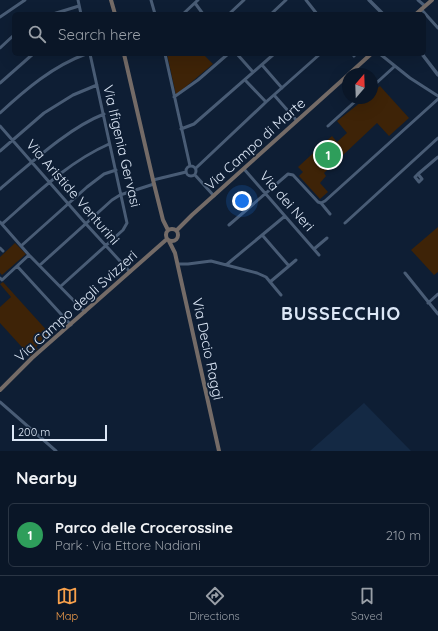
<!DOCTYPE html>
<html lang="en">
<head>
<meta charset="utf-8">
<style>
	:root { --surface:#0a1627; --page:#182333; --text:#f1f3f6; --muted:#999fa7; --line:#2a3544; --accent:#f8a04b }
	body { margin:0; font-family:Quicksand,sans-serif; background:var(--page); color:var(--text) }
	.compass { position:absolute; left:342px; top:68px; width:36px; height:36px; border-radius:50%; background:var(--surface); box-shadow:0 4px 16px #0002; rotate:19deg }
	.scale { position:absolute; left:12px; bottom:10px; width:95px; box-sizing:border-box; padding-left:4px; border:2px solid #dce7f6; border-top:0; font-size:11px; line-height:14px; white-space:nowrap; color:#dce7f6; -webkit-text-stroke:3px #0e1e34; paint-order:stroke }
	.you { position:absolute; left:242px; top:201px; width:14px; height:14px; margin:-10px; border:3px solid #fff; border-radius:50%; background:#1a73e8; box-shadow:0 0 0 6px #1a73e833 }
	.badge { display:grid; place-items:center; width:26px; height:26px; border-radius:50%; background:var(--accent); color:#fff; font-size:13px; font-weight:700 }
	.pin { position:absolute; translate:-50% -50%; border:2px solid #fff; box-shadow:0 1px 4px #0006 }
	.list { margin:0; padding:0; list-style:none }
	h2 { display:flex; justify-content:space-between; align-items:center; height:52px; margin:0; padding:0 16px; font-size:17px }
	h2 small { font-size:13px; font-weight:400; color:var(--muted) }
	.list li { display:grid; grid-template-columns:26px 1fr auto; gap:12px; align-items:center; box-sizing:border-box; height:64px; margin:0 8px 8px; padding:0 8px; border:1px solid var(--line); border-radius:6px }
	.list b { display:block; font-size:15px; white-space:nowrap }
	.list p { margin:0; font-size:13px; white-space:nowrap; color:var(--muted) }
	.list em { font-size:13px; font-style:normal; color:var(--muted) }
	.icon { flex:none; width:22px; height:22px; fill:none; stroke:currentColor; stroke-width:2; stroke-linecap:round; stroke-linejoin:round }
	.map { position:relative; flex:none; width:438px; height:451px; overflow:hidden }
	.search { position:absolute; background:var(--surface); box-shadow:0 4px 16px #0002; left:12px; right:12px; top:12px; height:44px; display:flex; align-items:center; gap:10px; box-sizing:border-box; padding:0 14px; border-radius:6px; color:var(--muted); font-size:15px }
	.sheet { height:124px; background:var(--surface) }
	nav { display:flex; justify-content:space-around; align-items:center; box-sizing:border-box; height:56px; border-top:1px solid var(--line); background:var(--surface); font-size:11px; color:var(--muted) }
	nav a { display:grid; justify-items:center; gap:2px }
	nav .on { color:var(--accent) }
	.map>svg:first-child { display:block }
</style>
</head>
<body>
<div class="map">
<svg width="438" height="451" viewBox="0 0 438 451">
	<rect width="100%" height="100%" fill="#0e1e34"/>
	<path fill="#142944" d="M 364,403 L 411,451 L 310,451 Z"/>
	<path fill="#3e2307" d="M 167,54 L 203,54 L 213,64 L 176,95 Z
		M 380,86 L 409,118 L 389,136 L 377,123 L 324,173 L 326,176 L 320,183 L 328,192 L 320,199 L 299,176 L 303,172 L 298,167 L 332,136 L 337,142 L 347,133 L 337,121 L 366,98 L 372,98 L 372,93 Z
		M 438,227 L 438,272 L 434,275 L 411,250 Z
		M 15,243 L 26,254 L 2,275 L 0,273 L 0,257 Z
		M 3,282 L 50,334 L 36,347 L 38,349 L 30,356 L 0,323 L 0,307 L 11,297 L 0,284 Z"/>
	<g fill="none" stroke-linecap="round" stroke-linejoin="round">
		<path stroke="#495c75" stroke-width="3" d="M 78,0 L 81,14
			M 151,0 L 155,14
			M 306,0 L 317,14
			M 418,0 L 425,6
			M 195,3 L 203,14
			M 421,9 L 438,28
			M 53,14 L 79,6
			M 183,14 L 198,0
			M 229,14 L 244,0
			M 271,14 L 286,0
			M 0,17 L 25,0
			M 0,48 L 14,35
			M 165,54 L 190,166
			M 237,54 L 253,72
			M 353,54 L 354,56
			M 380,54 L 410,78 L 438,96
			M 262,65 L 282,88
			M 245,80 L 266,102
			M 0,83 L 33,54
			M 372,87 L 395,66
			M 274,95 L 297,121
			M 174,97 L 198,80 L 228,54
			M 0,113 C 26,89 53,66 86,54
			M 0,126 L 86,224 L 130,272
			M 328,126 L 359,98
			M 181,129 L 194,124 L 274,54
			M 0,151 L 44,113 L 73,95 L 97,85
			M186 171a5 5 0 1 1 10 0a5 5 0 1 1-10 0Z
			M 196,168 L 266,102 L 320,54
			M 244,169 L 319,255
			M 418,174 L 422,179 L 419,182 L 415,177 L 418,174 L 438,157
			M 195,175 L 214,196
			M 153,180 L 186,172
			M 0,189 C 30,164 68,128 104,114
			M 321,203 L 325,201 L 438,99
			M 0,222 L 29,255 L 85,312
			M 345,223 L 438,138
			M 2,224 C 35,195 68,162 109,144
			M 229,225 L 288,174 L 293,175 L 318,202 L 321,203 L 330,214
			M 263,236 L 289,266 L 270,282
			M 21,246 L 87,187 L 104,174 L 116,170
			M 0,248 L 3,251
			M 314,249 L 327,238
			M 178,264 L 188,264 L 211,261 L 257,273 L 266,277 L 281,295
			M 40,265 L 112,200 L 120,195 L 154,184
			M 226,265 L 285,216
			M 17,266 L 71,325
			M 289,266 L 296,260
			M 405,273 L 438,314
			M 0,278 L 2,280 L 29,255
			M 61,286 L 123,230 L 127,223 L 90,54
			M 428,303 L 438,294
			M 0,402 L 56,451"/>
		<path stroke="#495c75" stroke-width="3.5" d="M 369,0 L 383,14
			M 422,54 L 438,75"/>
		<path stroke="#746b67" stroke-width="4" d="M 111,0 L 115,14
			M 416,14 L 432,0
			M 124,54 L 154,184 L 163,220 L 168,230
			M 349,74 L 371,54
			M166 235a6 6 0 1 1 12 0a6 6 0 1 1-12 0Z
			M 177,230 L 192,215 L 348,75
			M 169,241 L 175,253 L 219,451
			M 0,390 L 32,358 L 167,239"/>
	</g>
	<g text-anchor="middle" dominant-baseline="central" stroke-width="3.5" stroke-linejoin="round" paint-order="stroke">
		<g font-size="14" fill="#dce7f6" stroke="#0e1e34">
			<text transform="translate(255 144) rotate(-42)">Via Campo di Marte</text>
			<text transform="translate(122 146) rotate(77)">Via Ifigenia Gervasi</text>
			<text transform="translate(73 192) rotate(49)">Via Aristide Venturini</text>
			<text transform="translate(287 201) rotate(49)">Via dei Neri</text>
			<text transform="translate(76 306) rotate(-42)">Via Campo degli Svizzeri</text>
			<text transform="translate(208 349) rotate(78)">Via Decio Raggi</text>
		</g>
		<g font-size="18" font-weight="bold" letter-spacing="1" fill="#dce7f6" stroke="#0e1e34">
			<text x="341" y="313">BUSSECCHIO</text>
		</g>
	</g>
</svg>
<svg class="compass" viewBox="-18 -18 36 36"><path d="M0-13l5 13h-10z" fill="#e53935"/><path d="M0 13l5-13h-10z" fill="#999fa7"/></svg>
<div class="scale">200 m</div>
<div class="you"></div>
<div class="pin badge" style="left:328px;top:155px;background:#2e9e5b">1</div>
<div class="search"><svg class="icon" aria-label="search" viewBox="0 0 24 24"><circle cx="10" cy="10" r="6"/><path d="M15 15l6 6"/></svg>Search here</div>
</div>
<section class="sheet">
<h2>Nearby<small></small></h2>
<ul class="list">
<li><span class="badge" style="background:#2e9e5b">1</span><div><b>Parco delle Crocerossine</b><p>Park · Via Ettore Nadiani</p></div><em>210 m</em></li>
</ul>
</section>
<nav>
<a class="on"><svg class="icon" aria-label="map" viewBox="0 0 24 24"><path d="M3 6l6-2 6 2 6-2v14l-6 2-6-2-6 2zM9 4v14M15 6v14"/></svg>Map</a>
<a><svg class="icon" aria-label="directions" viewBox="0 0 24 24"><path d="M12 3l9 9-9 9-9-9zM9 14v-3h6M13 9l2 2-2 2"/></svg>Directions</a>
<a><svg class="icon" aria-label="saved" viewBox="0 0 24 24"><path d="M7 4h10v16l-5-4-5 4z"/></svg>Saved</a>
</nav>
</body>
</html>
